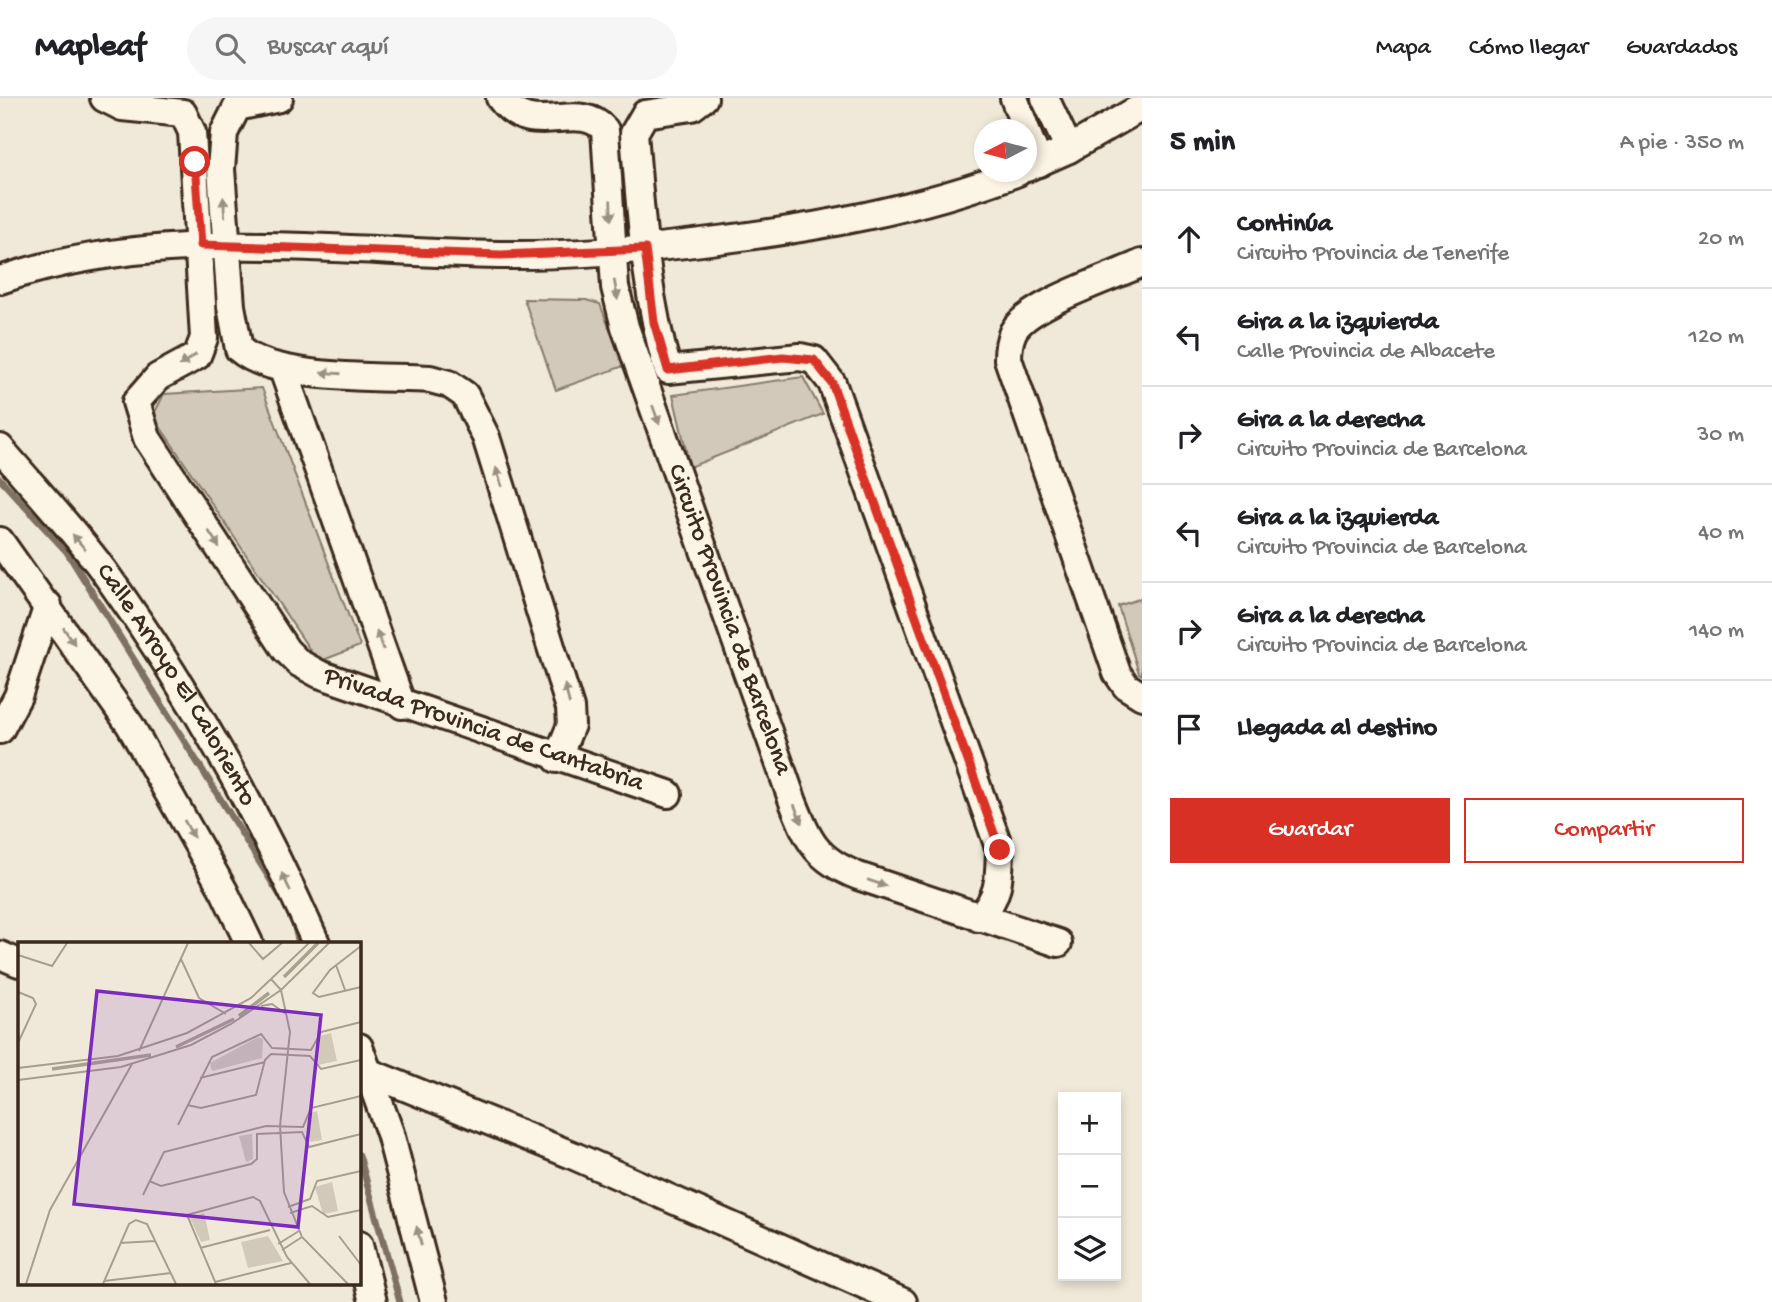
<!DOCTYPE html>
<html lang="es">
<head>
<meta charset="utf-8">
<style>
	:root { --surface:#fff; --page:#f6f6f6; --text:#202124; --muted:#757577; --line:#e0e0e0; --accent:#d93025 }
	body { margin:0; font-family:"Gochi Hand",sans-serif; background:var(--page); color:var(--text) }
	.controls { position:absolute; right:21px; bottom:21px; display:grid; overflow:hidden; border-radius:0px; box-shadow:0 4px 10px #0003 }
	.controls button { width:63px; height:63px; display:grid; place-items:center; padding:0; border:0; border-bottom:2px solid var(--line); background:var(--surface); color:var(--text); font:35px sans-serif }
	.compass { position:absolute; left:974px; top:21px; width:63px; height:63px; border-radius:50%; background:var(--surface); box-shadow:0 4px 10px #0003; rotate:264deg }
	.stop { position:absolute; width:21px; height:21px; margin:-16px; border:5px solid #d93025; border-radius:50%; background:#fff }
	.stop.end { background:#d93025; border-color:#fff; box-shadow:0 2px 7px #0008 }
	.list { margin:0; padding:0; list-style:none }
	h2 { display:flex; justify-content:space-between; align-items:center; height:91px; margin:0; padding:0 28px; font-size:30px }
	h2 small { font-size:23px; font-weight:400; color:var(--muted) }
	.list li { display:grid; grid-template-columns:46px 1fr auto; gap:21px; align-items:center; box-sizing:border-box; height:98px; padding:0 28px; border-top:2px solid var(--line) }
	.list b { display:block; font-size:26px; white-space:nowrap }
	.list p { margin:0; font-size:23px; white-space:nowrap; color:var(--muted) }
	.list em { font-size:23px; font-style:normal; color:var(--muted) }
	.actions { display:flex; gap:14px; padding:21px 28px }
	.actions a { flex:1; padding:16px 0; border:2px solid var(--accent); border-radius:0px; text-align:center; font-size:24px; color:var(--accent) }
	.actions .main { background:var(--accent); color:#fff }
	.icon { flex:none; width:38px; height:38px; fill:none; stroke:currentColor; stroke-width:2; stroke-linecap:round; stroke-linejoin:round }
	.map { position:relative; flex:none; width:1142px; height:1204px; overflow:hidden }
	header { display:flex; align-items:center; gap:42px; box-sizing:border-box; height:98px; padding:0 35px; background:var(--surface); border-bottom:2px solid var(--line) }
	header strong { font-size:33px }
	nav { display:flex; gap:38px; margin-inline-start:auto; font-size:24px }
	.search { width:490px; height:63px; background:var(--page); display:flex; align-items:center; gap:18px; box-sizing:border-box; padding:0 24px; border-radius:38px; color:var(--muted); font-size:26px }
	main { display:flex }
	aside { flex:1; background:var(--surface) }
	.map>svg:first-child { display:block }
</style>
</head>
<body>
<header>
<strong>Mapleaf</strong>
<div class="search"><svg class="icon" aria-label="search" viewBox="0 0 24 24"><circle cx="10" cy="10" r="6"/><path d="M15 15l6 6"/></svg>Buscar aquí</div>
<nav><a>Mapa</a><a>Cómo llegar</a><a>Guardados</a></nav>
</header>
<main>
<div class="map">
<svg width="1142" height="1204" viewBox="0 0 1142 1204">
	<rect width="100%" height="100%" fill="#f0e9d9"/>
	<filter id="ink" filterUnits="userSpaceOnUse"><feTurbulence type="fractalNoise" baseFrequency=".0143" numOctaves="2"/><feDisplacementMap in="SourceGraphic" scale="14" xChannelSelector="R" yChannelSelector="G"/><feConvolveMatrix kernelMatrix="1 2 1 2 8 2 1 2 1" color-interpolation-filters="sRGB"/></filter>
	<g filter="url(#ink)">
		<path fill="#d2c9ba" stroke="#867a6c" stroke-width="2" d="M 524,201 L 586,202 L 600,206 L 624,268 L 556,292 Z
			M 803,279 L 823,316 L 690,369 L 673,297 Z
			M 262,290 L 360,548 L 318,564 L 153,318 L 164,296 Z
			M 1142,500 L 1142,577 L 1139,575 L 1118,508 Z"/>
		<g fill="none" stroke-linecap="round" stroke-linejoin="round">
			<path stroke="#7e7163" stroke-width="7" d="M 0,381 L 67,454 L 283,802
				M 294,826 L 299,845
				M 359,1057 L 400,1204"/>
			<defs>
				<g id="minor">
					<path id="s1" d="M 104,0 L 122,9 L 183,15 L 192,34 L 204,240 L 197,258 L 158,279 L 136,304 L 147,340 L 286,552 L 299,565 L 319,576 L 668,696"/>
					<path d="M 279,0 L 237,9 L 224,35 L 221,71 L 231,208 L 239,251 C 275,283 381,278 430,281 L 449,286 L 465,297 L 486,339 L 570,610 L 571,627 L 557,661"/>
					<path id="s2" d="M 500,0 C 531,44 578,0 605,32 L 615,189 L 625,229 L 793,704 C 809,744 816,761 858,778 L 1058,845"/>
					<path d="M 704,0 L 692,9 L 645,16 L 634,35 C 641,115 645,195 668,272 L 800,259 L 814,262 L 832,285 L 1000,752 C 999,780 1000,798 979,820"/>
					<path d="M 1014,0 L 1026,32"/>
					<path d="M 1045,0 L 1069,51"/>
					<path d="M 1026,33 L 1039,65"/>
					<path d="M 1026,70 L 1069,51 L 1142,9"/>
					<path d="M 1142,165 C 1111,180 1027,206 1013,234 C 1009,243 1008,251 1008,261 L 1117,575 L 1126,588 L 1142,598"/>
					<path d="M 0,182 C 161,127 332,154 499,157 C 569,158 640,152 710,143 C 816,130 918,112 1018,74"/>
					<path d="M 283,272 L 402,607"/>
					<path id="s3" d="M 0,350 C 34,390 72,430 103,472 C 187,589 258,713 316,845"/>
					<path d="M 0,443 L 130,627 L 224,793 L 249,845"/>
					<path d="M 0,632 L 18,598 L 48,507"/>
					<path d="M 0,857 L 19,865"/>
					<path d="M 359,949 L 390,1035 L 434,1204"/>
					<path d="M 368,974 L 572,1057 L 903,1204"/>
					<path d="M 359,1147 L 373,1204"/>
				</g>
			</defs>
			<use href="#minor" stroke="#3b2a1e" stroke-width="32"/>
			<use href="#minor" stroke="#fcf5e5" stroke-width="26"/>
		</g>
		<defs><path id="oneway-solid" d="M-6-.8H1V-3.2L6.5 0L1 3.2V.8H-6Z" transform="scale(1.75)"/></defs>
		<g fill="#9c9082">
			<use href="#oneway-solid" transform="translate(224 109) rotate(-94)"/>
			<use href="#oneway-solid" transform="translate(611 112) rotate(88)"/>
			<use href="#oneway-solid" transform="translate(616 192) rotate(80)"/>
			<use href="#oneway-solid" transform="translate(188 262) rotate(146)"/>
			<use href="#oneway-solid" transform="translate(331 275) rotate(-176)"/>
			<use href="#oneway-solid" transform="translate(656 317) rotate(70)"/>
			<use href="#oneway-solid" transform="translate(499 379) rotate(-108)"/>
			<use href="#oneway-solid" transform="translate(214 441) rotate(57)"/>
			<use href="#oneway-solid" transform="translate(79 444) rotate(-130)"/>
			<use href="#oneway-solid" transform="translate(69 538) rotate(56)"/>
			<use href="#oneway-solid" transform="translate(380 542) rotate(-109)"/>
			<use href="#oneway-solid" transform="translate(567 596) rotate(-104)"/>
			<use href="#oneway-solid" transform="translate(798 716) rotate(68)"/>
			<use href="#oneway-solid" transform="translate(189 731) rotate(61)"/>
			<use href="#oneway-solid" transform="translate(286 784) rotate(-116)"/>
			<use href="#oneway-solid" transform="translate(877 785) rotate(19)"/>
			<use href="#oneway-solid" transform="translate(419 1138) rotate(-104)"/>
		</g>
	</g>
	<g fill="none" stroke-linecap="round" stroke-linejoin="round" filter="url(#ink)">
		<path stroke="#d93025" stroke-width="9" d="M 195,64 L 201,147 L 501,157 L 645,151 L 654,224 L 668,272 L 783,259 L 814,262 L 832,285 L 1000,752"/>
	</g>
	<g text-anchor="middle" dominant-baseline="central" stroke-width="7" stroke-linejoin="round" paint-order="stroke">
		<g font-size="26" fill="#3b2a1e" stroke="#fcf5e5">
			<text stroke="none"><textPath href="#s2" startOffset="625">Circuito Provincia de Barcelona</textPath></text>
			<text stroke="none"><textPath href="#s3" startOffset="296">Calle Arroyo El Caloriento</textPath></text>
			<text stroke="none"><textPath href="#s1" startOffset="912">Privada Provincia de Cantabria</textPath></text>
		</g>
	</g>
	<g transform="translate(18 844)">
		<rect width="343" height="343" fill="#f0e9d9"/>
		<path d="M 313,91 L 319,119 L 300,123 L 302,94 ZM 240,95 L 245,97 L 244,116 L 194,129 L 192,121 ZM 299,169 L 304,198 L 292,200 L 292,171 ZM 234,192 L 235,217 L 228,220 L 221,194 ZM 314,240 L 320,269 L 305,272 L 297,245 ZM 186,271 L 192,298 L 183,300 L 172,276 ZM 250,294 L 265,319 L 230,326 L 223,300 Z" fill="#d2c9ba"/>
		<path fill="none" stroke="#aaa091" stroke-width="3.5" d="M 266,35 L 300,1M 221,74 L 251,51M 158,105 L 216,77M 34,127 L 133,113"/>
		<path fill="none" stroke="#a89d8e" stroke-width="2" d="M 231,1 L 245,17 L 264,1M 343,4 L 312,28 L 295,51 L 301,55 L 343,45M 0,13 L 34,24 L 49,1M 163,17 L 181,56 L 208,72M 318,23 L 327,48M 253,37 L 263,48 L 272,90 L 262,184 L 266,250 L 284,295 L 330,342M 0,50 L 15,56 L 18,62 L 0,101M 243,64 L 254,62 L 268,72M 121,109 L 170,1M 0,126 L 100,114 L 169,91 L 233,56 L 291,1M 182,136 L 247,120M 0,138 L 103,125 L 173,103 L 213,82 L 263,48 L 311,1M 169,163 L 183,166 L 238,153 L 247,118 L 253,112 L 292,114 L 303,127 L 343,118M 160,183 L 194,115 L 243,92 L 254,106 L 293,108 L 303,90 L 343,80M 131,239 L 143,244 L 233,222 L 239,217 L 239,192 L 284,190 L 291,205 L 343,192M 125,253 L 146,210 L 248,184 L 285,185 L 293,166 L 343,154M 270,265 L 292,257 L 299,239 L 343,229M 272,271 L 294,264 L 310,275 L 343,268M 321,294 L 343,323M 102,301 L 137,299M 260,302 L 281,289M 182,306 L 252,288M 264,308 L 284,295M 86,339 L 153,331M 197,340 L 273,321M 8,342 L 32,268 L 114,122M 85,342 L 111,282 L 118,278 L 129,282 L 158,342M 198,342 L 169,273 L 235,255 L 242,259 L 269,315 L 292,342"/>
		<path fill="#7b2cbf" fill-opacity="0.15" stroke="#7b2cbf" stroke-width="3.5" d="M 79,49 L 303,73 L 280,285 L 56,262 Z"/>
		<rect width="343" height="343" fill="none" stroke="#3b2a1e" stroke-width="3.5"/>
	</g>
</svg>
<div class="controls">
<button>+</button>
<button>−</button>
<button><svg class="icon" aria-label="layers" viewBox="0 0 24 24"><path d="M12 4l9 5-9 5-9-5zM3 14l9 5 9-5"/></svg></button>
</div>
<svg class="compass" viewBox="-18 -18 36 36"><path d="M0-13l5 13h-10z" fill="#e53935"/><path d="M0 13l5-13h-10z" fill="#757577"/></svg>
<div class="stop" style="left:195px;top:64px"></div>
<div class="stop end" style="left:1000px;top:752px"></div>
</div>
<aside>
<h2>5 min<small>A pie · 350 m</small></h2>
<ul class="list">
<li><svg class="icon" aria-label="ahead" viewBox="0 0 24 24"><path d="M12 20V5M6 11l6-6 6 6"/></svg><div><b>Continúa</b><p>Circuito Provincia de Tenerife</p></div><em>20 m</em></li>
<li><svg class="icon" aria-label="left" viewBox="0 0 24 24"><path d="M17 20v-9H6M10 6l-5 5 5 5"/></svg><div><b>Gira a la izquierda</b><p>Calle Provincia de Albacete</p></div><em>120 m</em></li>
<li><svg class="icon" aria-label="right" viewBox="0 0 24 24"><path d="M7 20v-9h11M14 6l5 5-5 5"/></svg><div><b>Gira a la derecha</b><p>Circuito Provincia de Barcelona</p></div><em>30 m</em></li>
<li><svg class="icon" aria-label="left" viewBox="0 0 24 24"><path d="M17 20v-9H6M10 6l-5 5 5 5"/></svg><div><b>Gira a la izquierda</b><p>Circuito Provincia de Barcelona</p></div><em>40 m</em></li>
<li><svg class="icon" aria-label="right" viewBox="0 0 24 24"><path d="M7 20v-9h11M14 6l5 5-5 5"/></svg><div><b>Gira a la derecha</b><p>Circuito Provincia de Barcelona</p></div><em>140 m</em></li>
<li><svg class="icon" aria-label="arrive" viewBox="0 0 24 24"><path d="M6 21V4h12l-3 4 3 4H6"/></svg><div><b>Llegada al destino</b></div></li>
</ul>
<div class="actions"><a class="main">Guardar</a><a>Compartir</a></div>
</aside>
</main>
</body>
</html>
